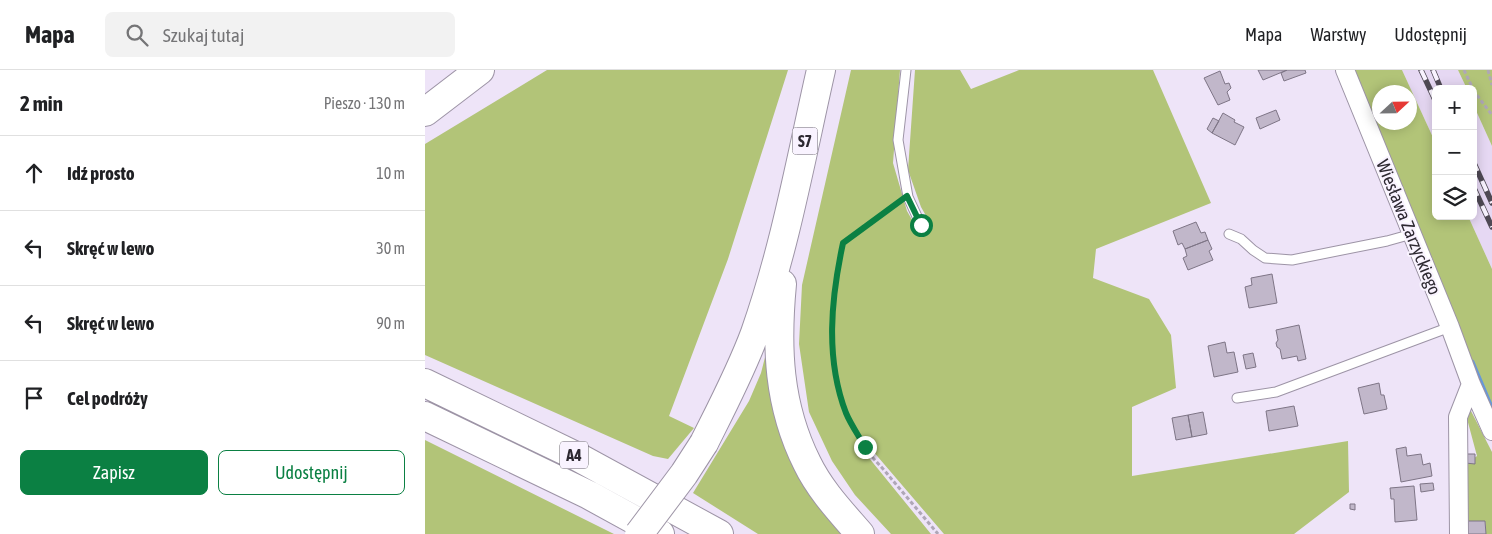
<!DOCTYPE html>
<html lang="pl">
<head>
<meta charset="utf-8">
<style>
	:root { --surface:#fff; --page:#f2f2f2; --text:#202124; --muted:#757577; --line:#e0e0e0; --accent:#0b8043 }
	body { margin:0; font-family:"Asap Condensed",sans-serif; background:var(--page); color:var(--text) }
	.controls { position:absolute; right:15px; top:15px; display:grid; overflow:hidden; border-radius:8px; box-shadow:0 2px 12px #0003 }
	.controls button { width:45px; height:45px; display:grid; place-items:center; padding:0; border:0; border-bottom:1px solid var(--line); background:var(--surface); color:var(--text); font:25px sans-serif }
	.compass { position:absolute; left:947px; top:15px; width:45px; height:45px; border-radius:50%; background:var(--surface); box-shadow:0 2px 12px #0003; rotate:68deg }
	.stop { position:absolute; width:15px; height:15px; margin:-11px; border:4px solid #0b8043; border-radius:50%; background:#fff }
	.stop.end { background:#0b8043; border-color:#fff; box-shadow:0 1px 5px #0008 }
	.list { margin:0; padding:0; list-style:none }
	h2 { display:flex; justify-content:space-between; align-items:center; height:65px; margin:0; padding:0 20px; font-size:21px }
	h2 small { font-size:16px; font-weight:400; color:var(--muted) }
	.list li { display:grid; grid-template-columns:32px 1fr auto; gap:15px; align-items:center; box-sizing:border-box; height:75px; padding:0 20px; border-top:1px solid var(--line) }
	.list b { display:block; font-size:19px; white-space:nowrap }
	.list em { font-size:16px; font-style:normal; color:var(--muted) }
	.actions { display:flex; gap:10px; padding:15px 20px }
	.actions a { flex:1; padding:11px 0; border:1px solid var(--accent); border-radius:8px; text-align:center; font-size:18px; color:var(--accent) }
	.actions .main { background:var(--accent); color:#fff }
	.icon { flex:none; width:28px; height:28px; fill:none; stroke:currentColor; stroke-width:2; stroke-linecap:round; stroke-linejoin:round }
	.map { position:relative; flex:none; width:1067px; height:464px; overflow:hidden }
	header { display:flex; align-items:center; gap:30px; box-sizing:border-box; height:70px; padding:0 25px; background:var(--surface); border-bottom:1px solid var(--line) }
	header strong { font-size:24px }
	nav { display:flex; gap:28px; margin-inline-start:auto; font-size:18px }
	.search { width:350px; height:45px; background:var(--page); display:flex; align-items:center; gap:12px; box-sizing:border-box; padding:0 18px; border-radius:8px; color:var(--muted); font-size:19px }
	main { display:flex }
	aside { flex:1; background:var(--surface) }
	.map>svg:first-child { display:block }
</style>
</head>
<body>
<header>
<strong>Mapa</strong>
<div class="search"><svg class="icon" aria-label="search" viewBox="0 0 24 24"><circle cx="10" cy="10" r="6"/><path d="M15 15l6 6"/></svg>Szukaj tutaj</div>
<nav><a>Mapa</a><a>Warstwy</a><a>Udostępnij</a></nav>
</header>
<main>
<aside>
<h2>2 min<small>Pieszo · 130 m</small></h2>
<ul class="list">
<li><svg class="icon" aria-label="ahead" viewBox="0 0 24 24"><path d="M12 20V5M6 11l6-6 6 6"/></svg><div><b>Idź prosto</b></div><em>10 m</em></li>
<li><svg class="icon" aria-label="left" viewBox="0 0 24 24"><path d="M17 20v-9H6M10 6l-5 5 5 5"/></svg><div><b>Skręć w lewo</b></div><em>30 m</em></li>
<li><svg class="icon" aria-label="left" viewBox="0 0 24 24"><path d="M17 20v-9H6M10 6l-5 5 5 5"/></svg><div><b>Skręć w lewo</b></div><em>90 m</em></li>
<li><svg class="icon" aria-label="arrive" viewBox="0 0 24 24"><path d="M6 21V4h12l-3 4 3 4H6"/></svg><div><b>Cel podróży</b></div></li>
</ul>
<div class="actions"><a class="main">Zapisz</a><a>Udostępnij</a></div>
</aside>
<div class="map">
<svg width="1067" height="464" viewBox="0 0 1067 464">
	<rect width="100%" height="100%" fill="#eee4f8"/>
	<path fill="#e6d8f3" d="M 977,0 L 1033,0 L 1042,19 L 1011,19 L 1011,74 Z
		M 1048,34 L 1067,76 L 1067,199 L 1043,146 L 1048,146 Z"/>
	<path fill="#b2c478" fill-rule="evenodd" d="M 122,0 L 363,0 L 303,189 L 244,346 L 269,358 L 243,389 L 228,386 L 0,285 L 0,74 Z
		M 426,0 L 475,0 L 468,93 L 482,141 L 494,162 L 508,158 L 496,137 L 483,100 L 490,0 L 535,0 L 546,19 L 594,0 L 728,0 L 786,133 L 671,179 L 668,208 L 724,229 L 746,265 L 751,318 L 707,337 L 707,406 L 923,371 L 924,422 L 869,464 L 519,464 L 447,380 L 440,383 L 506,464 L 466,464 L 430,425 L 407,391 L 384,342 L 374,274 L 377,215 Z
		M 920,0 L 977,0 L 1011,74 L 1011,146 L 1043,146 L 1067,199 L 1067,353 ZM 954,22 L 984,22 L 984,52 L 954,52 Z
		M 1033,0 L 1067,0 L 1067,76 L 1048,34 L 1048,19 L 1042,19 Z
		M 347,260 L 346,286 L 424,464 L 333,464 L 268,423 L 324,331 L 336,303 Z
		M 1046,341 L 1067,382 L 1067,464 L 1061,464 L 1060,451 L 1043,451 L 1039,396 L 1052,386 L 1041,345 Z
		M 0,370 L 189,464 L 0,464 Z"/>
	<g fill="none" stroke-linecap="round" stroke-linejoin="round">
		<path stroke="#6597da" stroke-width="5" d="M 1047,292 L 1066,337"/>
	</g>
	<path fill="#c1b7ca" stroke="#7e7586" d="M 833,0 L 862,0 L 838,10 Z
		M 862,0 L 880,0 L 881,3 L 859,11 L 856,3 Z
		M 795,1 L 800,14 L 804,13 L 806,18 L 802,22 L 805,30 L 793,35 L 779,8 Z
		M 851,40 L 855,50 L 835,59 L 831,48 Z
		M 798,43 L 810,50 L 809,52 L 819,57 L 810,75 L 787,63 Z
		M 788,48 L 794,51 L 787,63 L 782,59 Z
		M 771,152 L 776,163 L 780,162 L 783,170 L 760,179 L 757,173 L 753,175 L 748,161 Z
		M 783,170 L 787,179 L 784,181 L 788,190 L 763,200 L 758,188 L 762,186 L 760,179 Z
		M 847,204 L 852,233 L 824,238 L 820,217 L 827,215 L 826,208 Z
		M 874,255 L 881,289 L 873,291 L 872,286 L 857,289 L 855,279 L 852,277 L 851,273 L 853,270 L 851,260 Z
		M 800,272 L 802,283 L 809,282 L 813,302 L 789,307 L 783,276 Z
		M 828,283 L 831,297 L 821,299 L 818,285 Z
		M 954,313 L 956,325 L 959,325 L 962,339 L 939,344 L 933,318 Z
		M 869,336 L 873,356 L 844,361 L 841,341 Z
		M 778,342 L 782,364 L 767,367 L 763,345 Z
		M 763,345 L 767,367 L 751,370 L 747,348 Z
		M 981,377 L 982,386 L 996,384 L 998,395 L 1005,393 L 1007,406 L 976,412 L 971,379 Z
		M 1040,384 L 1050,384 L 1050,394 L 1040,393 Z
		M 1008,413 L 1009,420 L 996,422 L 995,414 Z
		M 989,416 L 992,450 L 970,452 L 969,429 L 966,429 L 965,418 Z
		M 925,434 L 930,434 L 930,440 L 925,439 Z
		M 1043,451 L 1060,451 L 1061,464 L 1042,464 Z"/>
	<g fill="none" stroke-linecap="round" stroke-linejoin="round">
		<defs>
			<path id="lane" d="M 481,0 L 473,70 L 483,127 L 496,155
				M 804,164 L 816,169 L 828,180 L 840,188 L 867,190 L 962,171 L 987,164
				M 812,328 L 851,322 L 1025,257"/>
			<path id="street" d="M 920,0 L 1025,257 L 1046,314 L 1067,361
				M 1034,464 L 1033,347 L 1046,314"/>
			<path id="highway" d="M 0,42 L 55,0
				M 357,214 C 351,277 353,335 382,393 C 395,420 416,442 435,464
				M 0,313 L 151,386 L 294,464
				M 0,346 L 164,425 L 235,464
				M 279,373 C 297,337 316,301 330,263 C 360,178 376,88 396,0"/>
		</defs>
		<use href="#lane" stroke="#9d94a6" stroke-width="11"/>
		<use href="#street" stroke="#9d94a6" stroke-width="20"/>
		<use href="#highway" stroke="#9d94a6" stroke-width="30"/>
		<path stroke="#afa7b7" stroke-width="3" stroke-dasharray="4 2.5" stroke-linecap="butt" d="M 1039,0 L 1048,19
			M 1063,0 L 1067,15
			M 1048,20 L 1067,45
			M 474,133 L 418,173 C 403,242 399,314 439,376 C 446,387 456,396 464,406 C 480,425 497,445 513,464"/>
		<use href="#lane" stroke="#fff" stroke-width="9"/>
		<use href="#street" stroke="#fff" stroke-width="18"/>
		<use href="#highway" stroke="#fff" stroke-width="28"/>
		<defs>
			<path id="rail" d="M 996,0 L 1011,32
				M 1008,0 L 1016,19
				M 1048,91 L 1067,133
				M 1048,116 L 1067,157"/>
		</defs>
		<use href="#rail" stroke="#4f4954" stroke-width="5.5"/>
		<use href="#rail" stroke="#f9f3ff" stroke-width="4" stroke-dasharray="11" stroke-linecap="butt"/>
		<defs>
			<path id="highway-bridge" d="M 214,464 L 259,404 L 279,373"/>
		</defs>
		<use href="#highway-bridge" stroke="#9d94a6" stroke-width="30" stroke-linecap="butt"/>
		<use href="#highway-bridge" stroke="#fff" stroke-width="28"/>
	</g>
	<g fill="none" stroke-linecap="round" stroke-linejoin="round">
		<path stroke="#0b8043" stroke-width="6" d="M 440,377 C 434,366 426,355 421,343 C 400,288 406,229 418,173 L 482,126 L 496,155"/>
	</g>
	<g text-anchor="middle" dominant-baseline="central" stroke-width="4" stroke-linejoin="round" paint-order="stroke">
		<g fill="#f9f3ff" stroke="#6a666f" stroke-width="1">
			<rect x="367.5" y="57.5" width="25" height="27" rx="4"/>
			<rect x="135" y="371.5" width="28" height="27" rx="4"/>
		</g>
		<g font-size="16" font-weight="bold" fill="#2d2931">
			<text x="380" y="71">S7</text>
			<text x="149" y="385">A4</text>
		</g>
		<g font-size="18" fill="#2d2931" stroke="#f9f3ff">
			<text transform="translate(984 157) rotate(68)">Wiesława Zarzyckiego</text>
		</g>
	</g>
</svg>
<div class="controls">
<button>+</button>
<button>−</button>
<button><svg class="icon" aria-label="layers" viewBox="0 0 24 24"><path d="M12 4l9 5-9 5-9-5zM3 14l9 5 9-5"/></svg></button>
</div>
<svg class="compass" viewBox="-18 -18 36 36"><path d="M0-13l5 13h-10z" fill="#e53935"/><path d="M0 13l5-13h-10z" fill="#757577"/></svg>
<div class="stop" style="left:496px;top:155px"></div>
<div class="stop end" style="left:440px;top:377px"></div>
</div>
</main>
</body>
</html>
